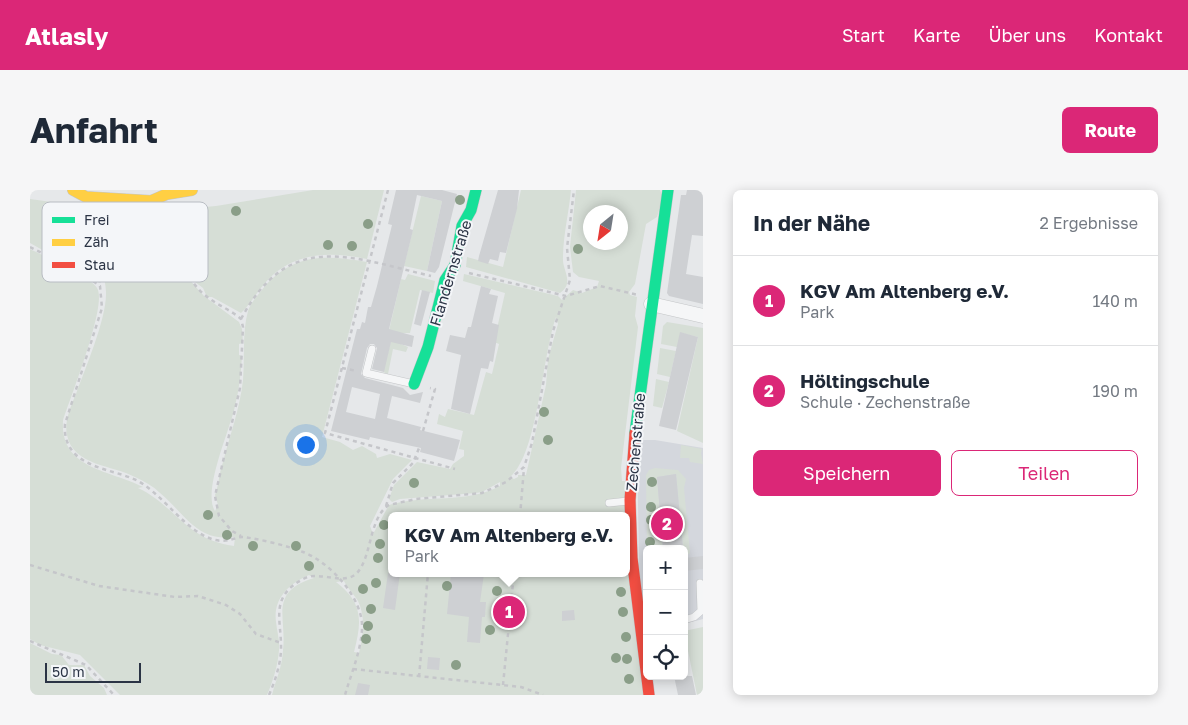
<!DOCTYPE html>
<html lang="de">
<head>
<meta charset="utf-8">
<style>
	:root { --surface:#fff; --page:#f6f6f7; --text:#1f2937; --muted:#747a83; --line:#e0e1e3; --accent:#db2777 }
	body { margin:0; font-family:"Golos Text",sans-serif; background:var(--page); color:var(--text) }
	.controls { position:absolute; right:15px; bottom:15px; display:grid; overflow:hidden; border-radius:8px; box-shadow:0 2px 12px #0003 }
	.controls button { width:45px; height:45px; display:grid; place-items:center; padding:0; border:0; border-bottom:1px solid var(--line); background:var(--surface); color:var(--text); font:25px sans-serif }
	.compass { position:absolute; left:553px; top:15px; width:45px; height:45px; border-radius:50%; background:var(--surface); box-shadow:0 2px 12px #0003; rotate:210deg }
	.scale { position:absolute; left:15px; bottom:12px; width:96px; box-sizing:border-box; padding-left:5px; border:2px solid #2b3445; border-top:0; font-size:14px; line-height:18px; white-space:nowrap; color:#2b3445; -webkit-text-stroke:4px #f4f6f9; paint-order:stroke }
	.you { position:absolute; left:275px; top:254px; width:18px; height:18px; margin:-12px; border:4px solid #fff; border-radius:50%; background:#1a73e8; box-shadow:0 0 0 8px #1a73e833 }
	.badge { display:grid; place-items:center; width:32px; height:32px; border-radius:50%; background:var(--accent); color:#fff; font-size:16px; font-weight:700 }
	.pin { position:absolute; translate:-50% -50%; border:2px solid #fff; box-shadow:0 1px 5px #0006 }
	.popup { position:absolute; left:358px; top:322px; width:242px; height:65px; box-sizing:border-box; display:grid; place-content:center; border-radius:8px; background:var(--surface); filter:drop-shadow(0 1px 4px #0005); font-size:16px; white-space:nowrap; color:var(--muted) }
	.popup b { font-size:19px; color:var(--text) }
	.popup::after { content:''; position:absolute; left:50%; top:100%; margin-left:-10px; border:10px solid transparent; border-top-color:var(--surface) }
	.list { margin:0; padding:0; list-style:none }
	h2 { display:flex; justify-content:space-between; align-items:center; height:65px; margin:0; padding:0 20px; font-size:21px }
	h2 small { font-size:16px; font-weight:400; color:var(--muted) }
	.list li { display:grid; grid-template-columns:32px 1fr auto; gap:15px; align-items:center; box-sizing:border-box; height:90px; padding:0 20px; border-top:1px solid var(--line) }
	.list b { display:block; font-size:19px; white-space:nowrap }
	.list p { margin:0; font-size:16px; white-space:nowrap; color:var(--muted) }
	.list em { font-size:16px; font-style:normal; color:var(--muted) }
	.actions { display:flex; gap:10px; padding:15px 20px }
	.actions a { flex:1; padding:11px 0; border:1px solid var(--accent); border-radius:8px; text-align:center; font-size:18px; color:var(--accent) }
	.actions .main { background:var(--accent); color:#fff }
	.icon { flex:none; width:28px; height:28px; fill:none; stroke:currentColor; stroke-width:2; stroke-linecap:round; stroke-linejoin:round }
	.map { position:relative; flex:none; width:673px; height:505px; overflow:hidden; border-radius:8px }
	header { display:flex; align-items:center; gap:30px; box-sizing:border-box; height:70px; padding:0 25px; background:var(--accent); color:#fff }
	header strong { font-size:24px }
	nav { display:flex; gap:28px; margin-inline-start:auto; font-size:18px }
	.intro { display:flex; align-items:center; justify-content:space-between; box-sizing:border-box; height:120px; padding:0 30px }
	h1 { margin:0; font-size:35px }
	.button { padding:12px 22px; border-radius:8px; background:var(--accent); color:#fff; font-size:18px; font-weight:700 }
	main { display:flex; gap:30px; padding:0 30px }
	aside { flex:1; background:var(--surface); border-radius:8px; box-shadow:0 2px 12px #0003 }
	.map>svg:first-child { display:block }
</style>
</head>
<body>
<header>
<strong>Atlasly</strong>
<nav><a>Start</a><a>Karte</a><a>Über uns</a><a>Kontakt</a></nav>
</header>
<div class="intro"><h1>Anfahrt</h1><a class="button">Route</a></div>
<main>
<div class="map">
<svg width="673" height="505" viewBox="0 0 673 505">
	<rect width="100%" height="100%" fill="#e6e8ea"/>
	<path fill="#d4d7dd" d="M 607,250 L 625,250 L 673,258 L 673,429 L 654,434 L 654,359 L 617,359 L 617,441 L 610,442 Z"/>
	<path fill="#d6ded6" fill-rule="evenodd" d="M 283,0 L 354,0 L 337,69 C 299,61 262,62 235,93 C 226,103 220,115 211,123 L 182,107 L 177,107 L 173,98 L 165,92 L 164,87 L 159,87 C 154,75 143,33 144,20 L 186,16 Z
		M 491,0 L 541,0 C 539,22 533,46 533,68 C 532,80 545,93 530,103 L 436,77 L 437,67 L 473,77 Z
		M 546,0 L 630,0 L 633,7 L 627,27 L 616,34 L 605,94 L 599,102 L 600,105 L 607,107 L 605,126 L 608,137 L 591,278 L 592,291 L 600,291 L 602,368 L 619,505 L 242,505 C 246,489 252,478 253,460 C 257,427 238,402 284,388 L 279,385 C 259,394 243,408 246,432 C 247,442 250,450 249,460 C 248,475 243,491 237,505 L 90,505 L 50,465 L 10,455 L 0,449 L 0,59 C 14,66 60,86 67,98 C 78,114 40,208 33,231 C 30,279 79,280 113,297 L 108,298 C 146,316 156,350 204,356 L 205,347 C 194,348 185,348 175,343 C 157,334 146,316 130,303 C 123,296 114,291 105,287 C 83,275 43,276 37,245 C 34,231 41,216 46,204 C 55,179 77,128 76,102 C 75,69 49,46 41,15 L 137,20 L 157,87 L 174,106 L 209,132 L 212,139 L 213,153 L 209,154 L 209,165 L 212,166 C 211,183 209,200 205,216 C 200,240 172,301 185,321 L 188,315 L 185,305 C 189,294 189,283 193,272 C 200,245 210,218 213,190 C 215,167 212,143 218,121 C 221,112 229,104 235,96 C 265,63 296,65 337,72 L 292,247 L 310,252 L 323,260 L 332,256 L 346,264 L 347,268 L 360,264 L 382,270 L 363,289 L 340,336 L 343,344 L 359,315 C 395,304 437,314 470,296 L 470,292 L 452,302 L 446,303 L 370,309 L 362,312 L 359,309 L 364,295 L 387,272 L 420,279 L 423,274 L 434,266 L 434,260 L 429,259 L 433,241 L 407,234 L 409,224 L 415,227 L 418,219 L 444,225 L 456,182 L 462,184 L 469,154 L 464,152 L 475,103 L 433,91 L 434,84 L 528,106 L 532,110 L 543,100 L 552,103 L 567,97 L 569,91 L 549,87 L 543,82 L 540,57 ZM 560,22 L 590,22 L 590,52 L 560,52 ZM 526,127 L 528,134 L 518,169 L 516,195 L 496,285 L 488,285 L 488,287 L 484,289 L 480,287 C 508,264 512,166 526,127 ZM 362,326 L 596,326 L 596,383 L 362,383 ZM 314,391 C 317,398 324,404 328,411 C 336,428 333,445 329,463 L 324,462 C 331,434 335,414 306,392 Z
		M 391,6 L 412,11 L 397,81 L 374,76 Z
		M 0,9 L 36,14 C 40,34 68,73 66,85 L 61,87 L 0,53 Z
		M 378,84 L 405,91 L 403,103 L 390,100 L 380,143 L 373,143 L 371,154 L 378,157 L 376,162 L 363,159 L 358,184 L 353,182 L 361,151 L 357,149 L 371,89 L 375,90 Z
		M 637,132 L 673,138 L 673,253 L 647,241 L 668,147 L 651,143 L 647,157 L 631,154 L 633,136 Z
		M 630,158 L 646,161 L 640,187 L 627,184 Z
		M 626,189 L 639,192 L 632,218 L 623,216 Z
		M 651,255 L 672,259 L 671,263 L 673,274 L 660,272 L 659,268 L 650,268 Z
		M 625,278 L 648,280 L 656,289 L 654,298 L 660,363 L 654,367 L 646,284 L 627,287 L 633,359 L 617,359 L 616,285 L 619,280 Z
		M 673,437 L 673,505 L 667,505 L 654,441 Z
		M 0,453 L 22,464 L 31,465 L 39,475 L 54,475 L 60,486 L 74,498 L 77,505 L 0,505 Z"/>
	<path fill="#ced0d3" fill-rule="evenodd" d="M 366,0 L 412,0 L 427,4 L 409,77 L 405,83 L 397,81 L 412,11 L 387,5 L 380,39 L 383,40 L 359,139 L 384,146 L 382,157 L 361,152 L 354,182 L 342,179 L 347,158 L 344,154 L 340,154 L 337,158 L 331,184 L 335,188 L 373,198 L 380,205 L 393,202 L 390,213 L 362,206 L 357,228 L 391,237 L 390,240 L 430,250 L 424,271 L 390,262 L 391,258 L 340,247 L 339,250 L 301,241 L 327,139 L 330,139 L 332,132 L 335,133 L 338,117 L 341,117 L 347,96 L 362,35 L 358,34 ZM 322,197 L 350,204 L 345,229 L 316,222 Z
		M 468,0 L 489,0 L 487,19 L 476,63 L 470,62 L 468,71 L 460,69 L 458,74 L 448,71 L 449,66 Z
		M 657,0 L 673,0 L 673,46 L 662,45 L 656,84 L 673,87 L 673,114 L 639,106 L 637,103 L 651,5 L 656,5 Z
		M 451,96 L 461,99 L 459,104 L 468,106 L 462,133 L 469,135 L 463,172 L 460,171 L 458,179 L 451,178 L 440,224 L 421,219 L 431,165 L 416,161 L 420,145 L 435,148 L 438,137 L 441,137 Z
		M 392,100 L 400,102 L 391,136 L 384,134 Z
		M 650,142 L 668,147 L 646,240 L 629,236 Z
		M 646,284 L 653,359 L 633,359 L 627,287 Z
		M 673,366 L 673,379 L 654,381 L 654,368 Z
		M 358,383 L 370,383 L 365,420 L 353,418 Z
		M 421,383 L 454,384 L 450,412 L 456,412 L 455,427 L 452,427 L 450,453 L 437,452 L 439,427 L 417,424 Z
		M 544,420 L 545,430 L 532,431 L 532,421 Z
		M 398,467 L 410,468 L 409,480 L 397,479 Z
		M 644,486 L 662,486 L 666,505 L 648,505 Z
		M 328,493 L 340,495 L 338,505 L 325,505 Z"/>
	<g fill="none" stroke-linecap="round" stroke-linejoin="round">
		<defs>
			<path id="lane" d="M 342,159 L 336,183 L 384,194
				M 579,313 L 598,311
				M 654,430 L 664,427 L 671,421 L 670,393"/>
			<path id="street" d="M 621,114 L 673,126"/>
			<path id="fast" d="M 384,194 L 398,157 L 415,90 L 425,75 L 432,36 L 441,20 L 446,0
				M 605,243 L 638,0"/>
			<path id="slow" d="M 43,0 L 56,7 L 121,11 L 137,4 L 162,0"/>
			<path id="jam" d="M 605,243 L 600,310 L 602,368 L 619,505"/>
		</defs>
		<use href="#lane" stroke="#c4c6c8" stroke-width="8"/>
		<use href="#street" stroke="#c4c6c8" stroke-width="15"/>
		<use href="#fast" stroke="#c4c6c8" stroke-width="12"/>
		<use href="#slow" stroke="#c4c6c8" stroke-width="12"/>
		<use href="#jam" stroke="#c4c6c8" stroke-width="12"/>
		<path stroke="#c5c6ca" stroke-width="2.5" stroke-dasharray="4 4" stroke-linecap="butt" d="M 358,0 L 295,243 L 425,279
			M 39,15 C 45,47 68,60 70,95
			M 140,18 C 147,48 150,86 176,106 C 187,115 201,120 211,129 L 213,137 L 210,198 L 185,306 L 189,326 L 202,341 L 211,346
			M 0,57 L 51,83 L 70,96 L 72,118 L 35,234 C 34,246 37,256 46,265 C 63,280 88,281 108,291 C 136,307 155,342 185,350 C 199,353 207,346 214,347 C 233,350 255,355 273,362 C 300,372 334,409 332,439 C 331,461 321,484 315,505
			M 439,83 L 536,106 L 570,96 L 608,105
			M 211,129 C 259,39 320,67 401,86
			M 312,178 L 327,181
			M 393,241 L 405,199 L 400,198
			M 356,316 L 363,293 L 383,273 L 389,258
			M 490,326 L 494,278
			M 0,375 L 69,396 L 145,407 L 168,406 L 196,415 L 210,424 L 226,444 L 251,453
			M 0,451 L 56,475 L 84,505
			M 323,479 L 491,497 L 513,505
			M 389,487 L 398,383
			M 473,495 L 484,383
			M 239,505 C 245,491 250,476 251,461 C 252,429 238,407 275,388 C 291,381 314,396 327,383 C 342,367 339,327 359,315 L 386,309 L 452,303 L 476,292 L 494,277 L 502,253 L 523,141 L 540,90 L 537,58 L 544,0"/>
		<use href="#lane" stroke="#f5f6f7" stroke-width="7"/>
		<use href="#street" stroke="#f5f6f7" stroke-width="14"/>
		<use href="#fast" stroke="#16e098" stroke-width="11"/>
		<use href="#slow" stroke="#ffcf43" stroke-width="11"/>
		<use href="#jam" stroke="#f24e42" stroke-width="11"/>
	</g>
	<g fill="#8a9e88">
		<circle cx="430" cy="10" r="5"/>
		<circle cx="206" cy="21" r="5"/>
		<circle cx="133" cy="22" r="5"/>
		<circle cx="150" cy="26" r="5"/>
		<circle cx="59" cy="32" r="5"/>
		<circle cx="338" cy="34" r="5"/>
		<circle cx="112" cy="41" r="5"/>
		<circle cx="159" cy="41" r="5"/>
		<circle cx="83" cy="50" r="5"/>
		<circle cx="298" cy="55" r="5"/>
		<circle cx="322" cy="56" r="5"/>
		<circle cx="548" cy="59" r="5"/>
		<circle cx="514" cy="222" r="5"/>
		<circle cx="518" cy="250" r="5"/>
		<circle cx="622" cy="292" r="5"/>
		<circle cx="384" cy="293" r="5"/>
		<circle cx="621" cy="317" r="5"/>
		<circle cx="178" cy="325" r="5"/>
		<circle cx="621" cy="330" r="5"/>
		<circle cx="354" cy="335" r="5"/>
		<circle cx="197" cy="345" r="5"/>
		<circle cx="620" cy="352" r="5"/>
		<circle cx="350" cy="354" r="5"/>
		<circle cx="223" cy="356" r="5"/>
		<circle cx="266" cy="356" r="5"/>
		<circle cx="348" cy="368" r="5"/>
		<circle cx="279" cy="376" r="5"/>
		<circle cx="346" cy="393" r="5"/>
		<circle cx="417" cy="396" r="5"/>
		<circle cx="333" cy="399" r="5"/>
		<circle cx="467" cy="401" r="5"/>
		<circle cx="591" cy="402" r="5"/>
		<circle cx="341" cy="419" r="5"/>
		<circle cx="593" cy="422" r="5"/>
		<circle cx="338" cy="436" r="5"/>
		<circle cx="460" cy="440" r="5"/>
		<circle cx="596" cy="447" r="5"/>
		<circle cx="336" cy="449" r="5"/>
		<circle cx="586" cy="468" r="5"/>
		<circle cx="597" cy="469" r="5"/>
		<circle cx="426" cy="475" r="5"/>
		<circle cx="599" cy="489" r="5"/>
	</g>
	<g text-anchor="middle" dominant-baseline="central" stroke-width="4" stroke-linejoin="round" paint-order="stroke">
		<g font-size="15" fill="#2b3445" stroke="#f4f6f9">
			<text transform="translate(420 83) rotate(-73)">Flandernstraße</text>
			<text transform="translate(605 252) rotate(-85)">Zechenstraße</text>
		</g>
	</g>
	<rect x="12" y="12" width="166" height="80" rx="8" fill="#f4f6f9" stroke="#b8bcc3" stroke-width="1"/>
	<rect x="22" y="27" width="23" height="6" fill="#16e098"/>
	<rect x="22" y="49" width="23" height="7" fill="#ffcf43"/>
	<rect x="22" y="72" width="23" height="6" fill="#f24e42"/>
	<g font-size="14" fill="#2b3445">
		<text x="54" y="35">Frei</text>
		<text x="54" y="57">Zäh</text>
		<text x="54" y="80">Stau</text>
	</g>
</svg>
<div class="controls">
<button>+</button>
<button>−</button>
<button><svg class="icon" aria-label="locate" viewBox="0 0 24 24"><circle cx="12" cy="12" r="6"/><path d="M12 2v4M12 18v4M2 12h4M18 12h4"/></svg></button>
</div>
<svg class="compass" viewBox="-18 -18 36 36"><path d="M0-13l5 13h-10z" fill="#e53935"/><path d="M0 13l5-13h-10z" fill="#747a83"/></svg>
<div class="scale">50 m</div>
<div class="you"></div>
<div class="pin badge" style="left:479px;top:422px">1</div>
<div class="popup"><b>KGV Am Altenberg e.V.</b>Park</div>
<div class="pin badge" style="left:637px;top:334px">2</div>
</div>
<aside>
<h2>In der Nähe<small>2 Ergebnisse</small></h2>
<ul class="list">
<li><span class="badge">1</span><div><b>KGV Am Altenberg e.V.</b><p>Park</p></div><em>140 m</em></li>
<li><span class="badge">2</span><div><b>Höltingschule</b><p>Schule · Zechenstraße</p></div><em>190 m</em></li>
</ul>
<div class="actions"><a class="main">Speichern</a><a>Teilen</a></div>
</aside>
</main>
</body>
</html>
